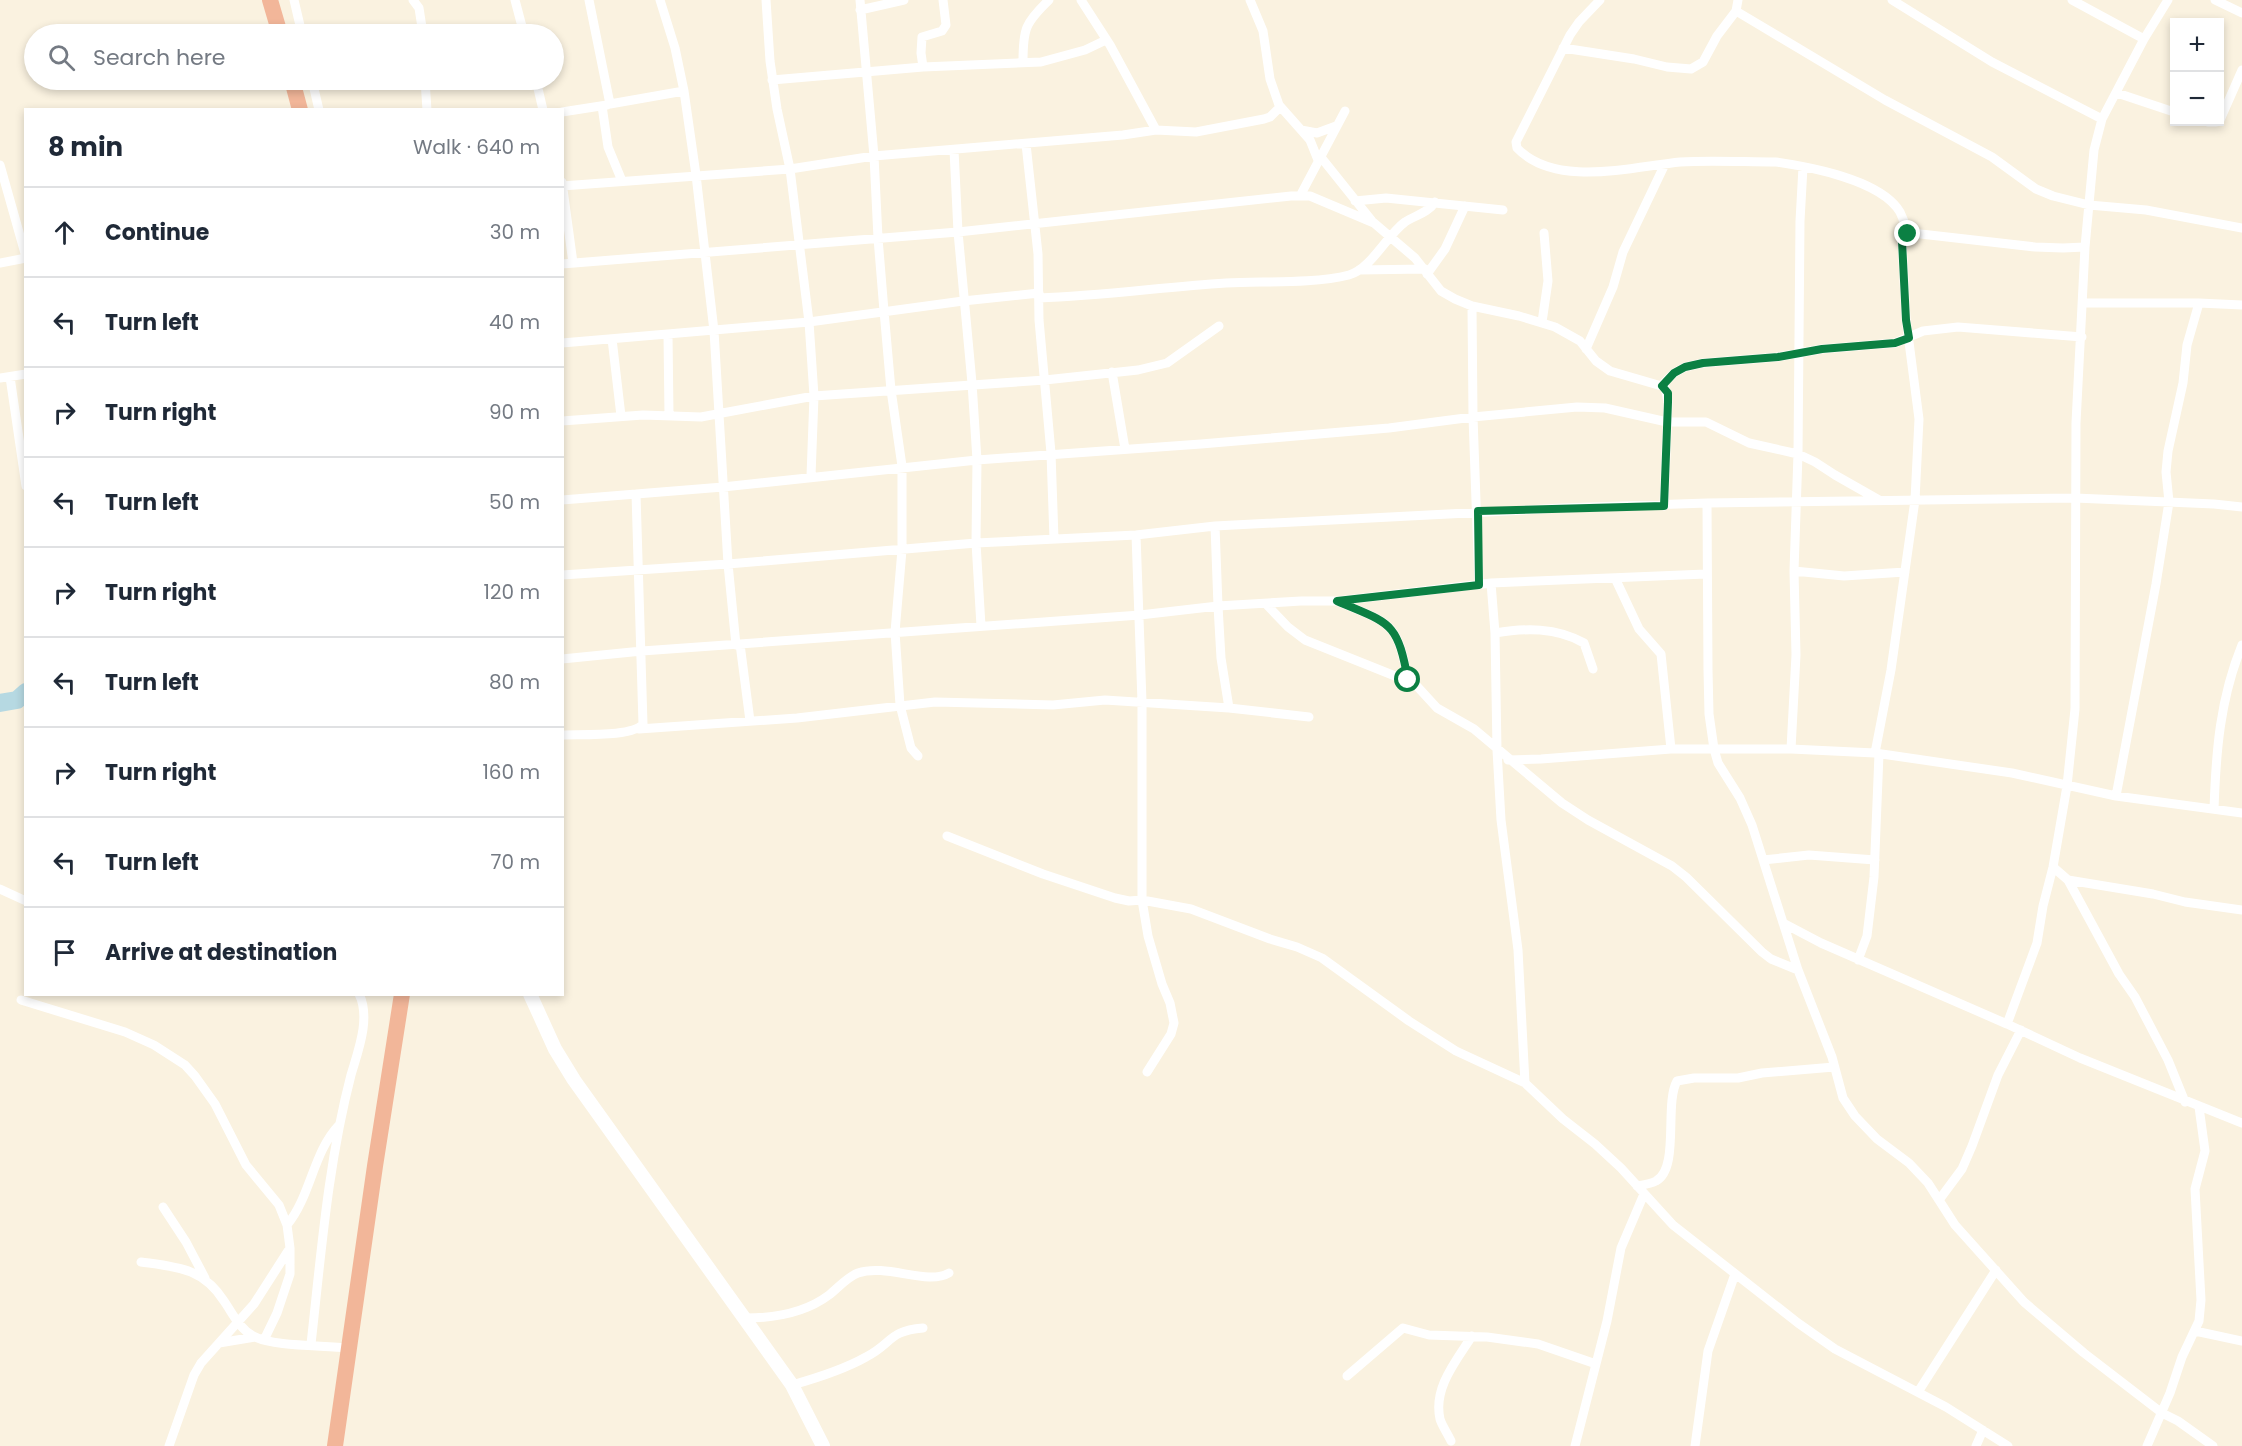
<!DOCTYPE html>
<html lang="en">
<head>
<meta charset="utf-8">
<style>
	:root { --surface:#fff; --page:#f6f6f7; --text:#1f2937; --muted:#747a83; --line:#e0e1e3 }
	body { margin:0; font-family:Poppins,sans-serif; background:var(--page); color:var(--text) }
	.controls { position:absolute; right:18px; top:18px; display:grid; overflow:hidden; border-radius:0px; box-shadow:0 3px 9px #0003 }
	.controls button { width:54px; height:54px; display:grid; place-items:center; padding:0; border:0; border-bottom:2px solid var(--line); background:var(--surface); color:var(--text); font:30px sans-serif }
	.stop { position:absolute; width:18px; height:18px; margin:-14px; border:4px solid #0b8043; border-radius:50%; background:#fff }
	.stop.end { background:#0b8043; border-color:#fff; box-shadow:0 2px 6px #0008 }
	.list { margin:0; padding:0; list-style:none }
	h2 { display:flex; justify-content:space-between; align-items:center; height:78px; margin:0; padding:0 24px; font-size:26px }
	h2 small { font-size:20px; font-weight:400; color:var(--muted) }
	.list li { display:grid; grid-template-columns:39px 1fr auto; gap:18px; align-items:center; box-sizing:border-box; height:90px; padding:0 24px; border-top:2px solid var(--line) }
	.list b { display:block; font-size:22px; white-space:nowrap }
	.list em { font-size:20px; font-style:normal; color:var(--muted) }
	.icon { flex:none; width:33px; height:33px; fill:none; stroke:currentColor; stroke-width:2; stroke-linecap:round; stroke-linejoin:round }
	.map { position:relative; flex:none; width:2242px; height:1446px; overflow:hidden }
	.search { position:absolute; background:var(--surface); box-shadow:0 3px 9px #0003; left:24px; top:24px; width:540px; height:66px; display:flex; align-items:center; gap:15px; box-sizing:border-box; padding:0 21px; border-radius:33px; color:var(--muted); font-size:22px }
	.panel { position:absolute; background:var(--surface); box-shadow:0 3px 9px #0003; left:24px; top:108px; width:540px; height:888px; border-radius:0px }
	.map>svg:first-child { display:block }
</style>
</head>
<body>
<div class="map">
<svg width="2242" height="1446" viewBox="0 0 2242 1446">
	<rect width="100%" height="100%" fill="#faf2e0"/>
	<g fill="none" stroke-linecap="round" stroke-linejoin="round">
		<path stroke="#b6d9e2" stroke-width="18" d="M 0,703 L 17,700 L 26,692"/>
		<path stroke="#fff" stroke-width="9" d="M 294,0 L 302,34
			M 413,0 L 419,8 L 423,34
			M 515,0 L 524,34
			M 589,0 L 610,104 L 684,91
			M 660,0 L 675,48 L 684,91 L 696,175 L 714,331 L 728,564 L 736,645
			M 766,0 L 770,61 L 777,109 L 790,169 L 809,322 L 814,396 L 811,476
			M 860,0 L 874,156 L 878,238 L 884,311 L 891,390 L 902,466 L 902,550 L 895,632 L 900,705 L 911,748 L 918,756
			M 1081,0 L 1110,45 L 1156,130
			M 1250,0 L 1263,31 L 1270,79 L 1279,105 L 1310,140 L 1318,160
			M 1600,0 L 1579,22 L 1570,35 L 1516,142 L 1517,148 C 1555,188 1631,167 1680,162 C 1711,160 1744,162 1776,162 C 1810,167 1881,180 1900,212 C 1903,218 1906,226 1908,234
			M 1892,0 L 1992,62 L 2102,119
			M 2072,0 L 2144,39
			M 2215,0 L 2242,13
			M 860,10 L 904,0
			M 1736,11 L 1885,100 L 1992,157 L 2036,189 L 2053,196 L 2089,205 L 2146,210 L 2242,228
			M 1563,48 L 1634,59 L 1667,67 L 1691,69 L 1703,62 L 1717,36 L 1736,11 L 1738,0
			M 1023,62 C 1023,29 1025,23 1049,0
			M 923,67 L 921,53 L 922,37 L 942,31 L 946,25 L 943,0
			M 312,80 L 319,110
			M 425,80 L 427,110
			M 536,80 L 543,110
			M 772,80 L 923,67 L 1041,62 L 1085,50 L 1106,40
			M 2117,93 L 2174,112
			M 602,106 L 608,147 L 622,181
			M 562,112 L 607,105
			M 2220,120 L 2242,70
			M 2208,122 L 2216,122
			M 1301,130 L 1317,133 L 1336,126
			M 1026,144 L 1038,254 L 1039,320 L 1051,453 L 1054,539
			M 954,150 L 958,232 L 972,383 L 977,460 L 976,543 L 981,626
			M 1320,156 L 1372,221
			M 0,165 L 26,257
			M 562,182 L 573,263
			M 562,186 L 790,169 L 874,156 L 1123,135 L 1156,130 L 1196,132 L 1264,119 L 1270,117 L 1280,107
			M 1300,196 L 1345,111
			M 1355,201 L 1386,198 L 1503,210
			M 0,263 L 26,258
			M 562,264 L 958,232 L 1291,196 L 1310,196 L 1374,223 L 1415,258 L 1441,291 L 1455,299 L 1472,306 L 1519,316 L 1555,327 L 1580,341 L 1596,361 L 1610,371 L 1665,387 L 1668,402 L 1664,506
			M 1359,270 L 1425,269
			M 1427,274 L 1445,249 L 1465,206
			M 1039,298 C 1101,296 1163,287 1226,283 C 1263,281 1313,284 1349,275 C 1371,269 1387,235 1405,222 C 1416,215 1428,213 1435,202
			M 2083,303 L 2199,303 L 2242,305
			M 1472,306 L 1473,417 L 1479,585
			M 1542,322 L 1548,281 L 1544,233
			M 668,335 L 669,415
			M 612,339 L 621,416
			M 562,343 L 809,322 L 963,301 L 1039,293
			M 1586,349 L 1613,287 L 1623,252 L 1665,164
			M 1112,372 L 1125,449
			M 10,377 L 26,486
			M 0,378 L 26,374
			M 1662,385 L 1674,373 L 1685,367 L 1703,363 L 1777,357 L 1822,349 L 1895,343 L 1923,331 L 1958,327 L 2082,337
			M 562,421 L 643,415 L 701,417 L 814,396 L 1045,380 L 1138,370 L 1167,363 L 1219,326
			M 562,500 L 723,487 L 977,460 L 1201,444 L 1389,428 L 1473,417 L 1577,407 L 1605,408 L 1667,422 L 1706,422 L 1749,443 L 1798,454 L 1815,462 L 1835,475 L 1879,500
			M 1707,503 L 1708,670 L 1709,714 L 1714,749 L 1718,763 L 1740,798 L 1752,825 L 1798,970
			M 1136,535 L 1142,702 L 1142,900 L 1148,936 L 1162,984 L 1170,1003 L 1174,1023 L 1171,1034 L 1147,1072
			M 1794,571 L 1844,576 L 1905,572
			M 562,575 L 728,564 L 976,543 L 1136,535 L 1215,526 L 1563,508 L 1707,503 L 2075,498 L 2214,504 L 2242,507
			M 1615,578 L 1639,629 L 1661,654 L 1671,749
			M 1491,583 L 1495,633 L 1497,750 L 1501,820 L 1518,950 L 1525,1083
			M 1339,602 C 1392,624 1397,622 1408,680
			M 1266,604 L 1288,627 L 1305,640 L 1415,684 L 1437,708 L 1474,729 L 1562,803 L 1588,820 L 1672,866 L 1686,877 L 1762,952 L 1771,959 L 1798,970 L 1832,1057 L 1843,1098 L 1855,1116 L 1877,1139 L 1909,1163 L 1928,1183 L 1955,1225 L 2024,1302 L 2084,1353 L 2162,1413 L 2178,1421 L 2213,1446
			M 1495,633 C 1525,628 1556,627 1584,643 L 1593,669
			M 740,644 L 750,721
			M 562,659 L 642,651 L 1140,615 L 1218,606 L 1215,526
			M 1229,708 L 1221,658 L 1218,606 L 1301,601 L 1337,601 L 1491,583 L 1706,574
			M 639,729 L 797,718 L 935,702 L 1053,705 L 1105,700 L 1229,708 L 1309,717
			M 562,735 C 581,734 633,737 643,724 L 636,494
			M 1791,749 L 1796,655 L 1794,571 L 1798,454 L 1800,221 L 1803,167
			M 1875,753 L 1891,670 L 1915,500 L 1919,419 L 1906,319 L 1902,241 L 1904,237 L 1912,233 L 2035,247 L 2063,248 L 2085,247
			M 1508,760 L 1541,759 L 1671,749 L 1791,749 L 1875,753 L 2012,773 L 2116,796 L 2242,813
			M 2116,796 L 2156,584 L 2169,502 L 2166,472 L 2168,451 L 2183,383 L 2187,345 L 2199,303
			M 2214,809 C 2216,751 2220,699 2242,645
			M 947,836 L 1043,874 L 1115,898 L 1129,901 L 1142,900 L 1191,909 L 1270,939 L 1297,947 L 1322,958 L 1409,1021 L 1456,1051 L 1525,1083 L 1563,1119 L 1595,1144 L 1621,1168 L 1673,1225 L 1798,1323 L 1835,1349 L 1946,1407 L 2008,1446
			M 1763,860 L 1809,855 L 1875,860
			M 2053,867 L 2068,880 L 2119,974 L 2135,997 L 2168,1060 L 2185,1102
			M 2068,880 L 2153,894 L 2185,902 L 2242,910
			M 0,889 L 26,901
			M 1783,923 L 1821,943 L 2007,1024 L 2080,1058 L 2242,1123
			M 1858,960 L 1867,936 L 1874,877 L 1879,754
			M 21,1000 L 125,1032 L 154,1045 L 185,1065 L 195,1076 L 215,1104 L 246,1165 L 279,1205 L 287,1225 L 290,1248 L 290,1274 L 277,1313 L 264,1340
			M 2007,1024 L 2037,943 L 2043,906 L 2053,867 L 2067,786 L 2075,709 L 2076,423 L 2085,247 L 2094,150 L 2102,119 L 2144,39 L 2168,0
			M 1637,1186 C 1643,1185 1651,1184 1656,1181 C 1680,1168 1664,1104 1677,1081 L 1694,1078 L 1738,1078 L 1762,1073 L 1834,1067
			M 1939,1200 L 1962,1169 L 1972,1146 L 1998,1075 L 2021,1030
			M 163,1207 L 186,1242 L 205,1278
			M 287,1225 C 311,1196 313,1152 339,1125
			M 141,1262 C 177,1267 203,1268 224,1301 C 233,1314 239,1328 253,1336 C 273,1347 323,1345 348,1348
			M 746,1318 C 775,1318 805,1313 829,1295 C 838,1288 847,1277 858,1273 C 887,1263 927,1286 949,1273
			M 2195,1331 L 2242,1341
			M 219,1343 L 255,1337
			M 311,1344 C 321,1255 328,1163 351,1075 C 358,1051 371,1018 359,994
			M 1347,1376 L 1403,1328 L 1429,1335 L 1487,1337 L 1538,1344 L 1596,1364
			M 792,1385 C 817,1378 843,1370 866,1357 C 893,1343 888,1331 923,1328
			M 1918,1392 L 1996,1270
			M 1451,1441 C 1448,1434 1442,1426 1440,1419 C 1433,1388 1456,1361 1472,1336
			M 169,1446 L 194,1375 L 201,1363 L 254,1304 L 288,1251
			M 1575,1446 L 1607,1321 L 1621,1248 L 1644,1194
			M 1695,1446 L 1708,1351 L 1735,1274
			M 1976,1446 L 1983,1430
			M 2147,1446 L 2170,1393 L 2182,1357 L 2199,1321 L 2201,1300 L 2195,1189 L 2205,1151 L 2199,1107"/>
		<path stroke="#fff" stroke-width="14" d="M 530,994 L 555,1049 L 574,1080 L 792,1385 L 823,1446"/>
		<path stroke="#f2b699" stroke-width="16" d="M 270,0 L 280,34
			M 292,80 L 300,110
			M 335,1446 L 375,1166 L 402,994"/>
	</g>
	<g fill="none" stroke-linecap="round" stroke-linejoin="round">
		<path stroke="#0b8043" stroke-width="8" d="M 1408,680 C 1397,620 1390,624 1337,601 L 1479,585 L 1478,511 L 1664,506 L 1668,402 L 1668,393 L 1662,386 L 1674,373 L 1685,367 L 1703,363 L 1778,357 L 1822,349 L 1895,343 L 1909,338 L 1906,320 L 1902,241 L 1908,234"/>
	</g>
</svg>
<div class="controls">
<button>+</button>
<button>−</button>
</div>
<div class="stop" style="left:1408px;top:680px"></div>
<div class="stop end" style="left:1908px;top:234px"></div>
<div class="search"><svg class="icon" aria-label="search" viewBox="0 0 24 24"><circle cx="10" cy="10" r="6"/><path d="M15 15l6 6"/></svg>Search here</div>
<section class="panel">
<h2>8 min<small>Walk · 640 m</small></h2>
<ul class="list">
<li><svg class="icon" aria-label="ahead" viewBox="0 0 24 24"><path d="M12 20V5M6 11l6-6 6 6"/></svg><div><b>Continue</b></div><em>30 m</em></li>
<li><svg class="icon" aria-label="left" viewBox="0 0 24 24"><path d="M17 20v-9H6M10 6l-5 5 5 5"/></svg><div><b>Turn left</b></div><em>40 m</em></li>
<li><svg class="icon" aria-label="right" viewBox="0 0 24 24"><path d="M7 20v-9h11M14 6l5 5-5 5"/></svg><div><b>Turn right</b></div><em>90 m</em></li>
<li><svg class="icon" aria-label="left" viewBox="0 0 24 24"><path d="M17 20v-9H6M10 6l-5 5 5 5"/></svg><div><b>Turn left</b></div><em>50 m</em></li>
<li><svg class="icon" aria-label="right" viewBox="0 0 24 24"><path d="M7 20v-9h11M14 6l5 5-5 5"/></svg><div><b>Turn right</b></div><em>120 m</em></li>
<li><svg class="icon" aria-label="left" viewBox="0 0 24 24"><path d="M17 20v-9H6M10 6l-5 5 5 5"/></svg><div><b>Turn left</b></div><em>80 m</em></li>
<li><svg class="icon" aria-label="right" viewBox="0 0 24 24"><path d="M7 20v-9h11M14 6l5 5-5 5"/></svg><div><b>Turn right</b></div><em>160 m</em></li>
<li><svg class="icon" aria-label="left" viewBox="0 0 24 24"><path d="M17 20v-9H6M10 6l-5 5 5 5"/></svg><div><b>Turn left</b></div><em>70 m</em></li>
<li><svg class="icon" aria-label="arrive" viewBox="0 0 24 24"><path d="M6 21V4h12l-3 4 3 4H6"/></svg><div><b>Arrive at destination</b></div></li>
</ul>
</section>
</div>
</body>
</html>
